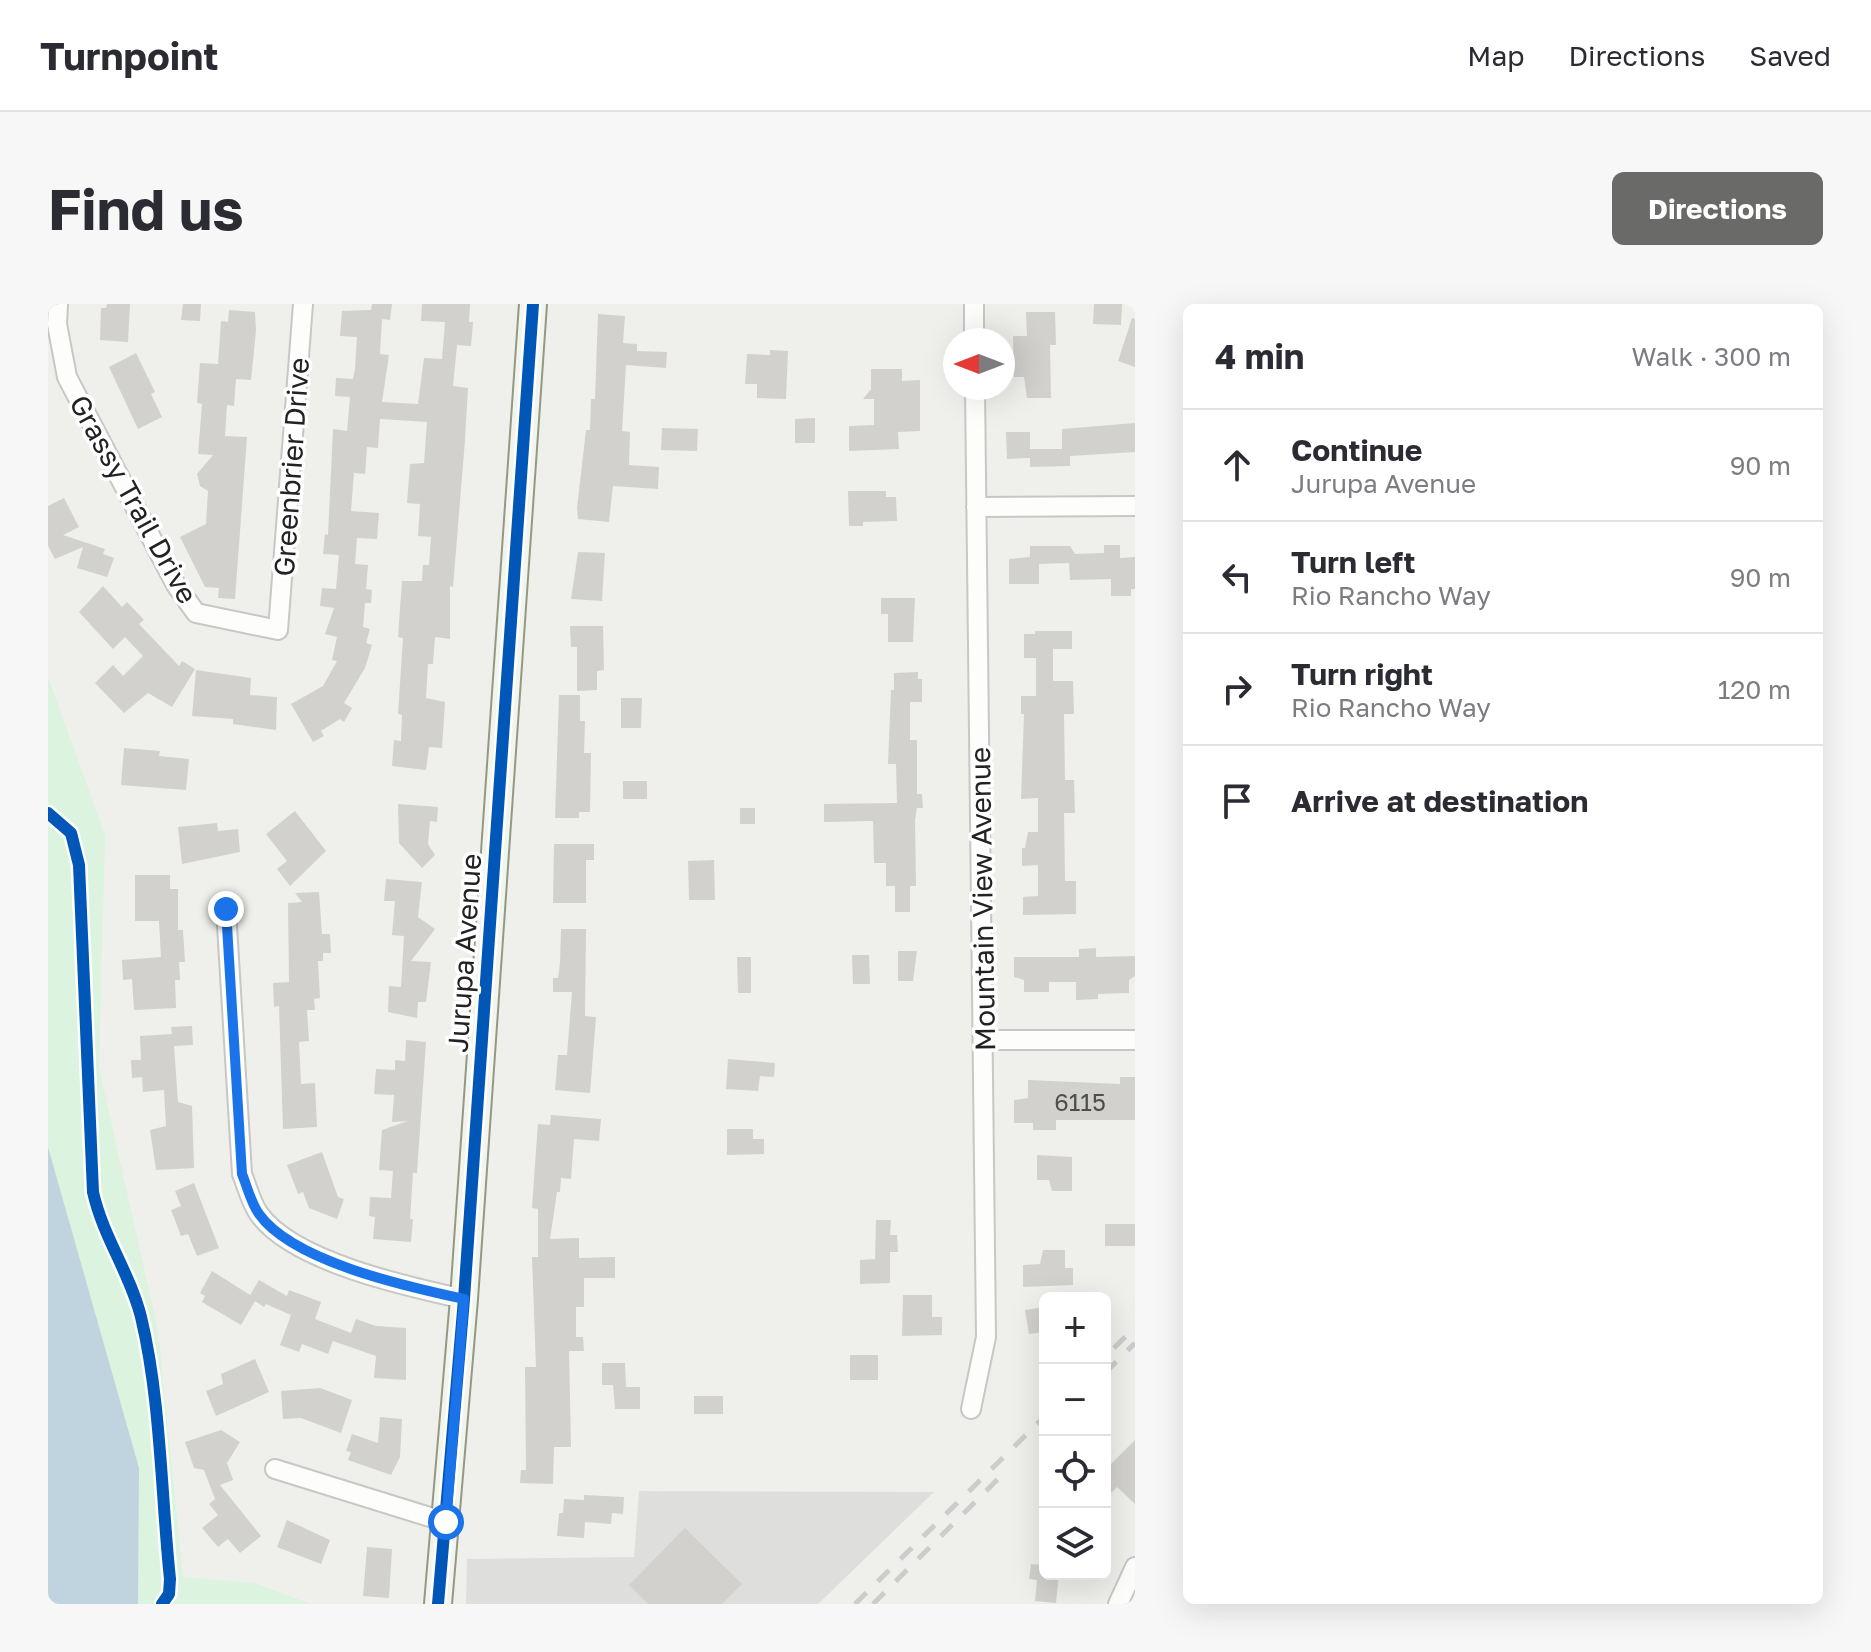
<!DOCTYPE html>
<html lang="en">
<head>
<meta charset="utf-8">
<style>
	:root { --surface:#fff; --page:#f7f7f7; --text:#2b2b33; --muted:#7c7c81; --line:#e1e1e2; --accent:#6a6a68 }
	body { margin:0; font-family:"Golos Text",sans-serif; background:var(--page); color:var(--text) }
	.controls { position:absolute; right:24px; bottom:24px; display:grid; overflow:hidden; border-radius:12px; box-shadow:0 8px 32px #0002 }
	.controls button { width:72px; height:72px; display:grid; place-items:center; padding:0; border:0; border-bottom:2px solid var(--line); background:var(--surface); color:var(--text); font:40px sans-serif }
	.compass { position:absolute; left:895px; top:24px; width:72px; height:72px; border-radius:50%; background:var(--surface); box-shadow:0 8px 32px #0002; rotate:270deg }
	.stop { position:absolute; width:24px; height:24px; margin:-18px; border:6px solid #1a73e8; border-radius:50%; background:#fff }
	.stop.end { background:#1a73e8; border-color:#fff; box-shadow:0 2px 8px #0008 }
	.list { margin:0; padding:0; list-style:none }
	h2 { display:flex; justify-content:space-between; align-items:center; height:104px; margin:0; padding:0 32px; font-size:34px }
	h2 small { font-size:26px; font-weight:400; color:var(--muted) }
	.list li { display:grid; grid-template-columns:52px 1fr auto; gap:24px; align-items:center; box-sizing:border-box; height:112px; padding:0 32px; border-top:2px solid var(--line) }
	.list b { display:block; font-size:30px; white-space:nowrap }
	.list p { margin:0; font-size:26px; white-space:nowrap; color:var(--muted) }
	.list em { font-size:26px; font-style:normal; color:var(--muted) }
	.icon { flex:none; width:44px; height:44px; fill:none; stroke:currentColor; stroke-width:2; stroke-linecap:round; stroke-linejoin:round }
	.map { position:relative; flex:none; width:1087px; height:1300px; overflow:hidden; border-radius:12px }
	header { display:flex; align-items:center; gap:48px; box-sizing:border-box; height:112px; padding:0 40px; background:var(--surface); border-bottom:2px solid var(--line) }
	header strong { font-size:38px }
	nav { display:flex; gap:44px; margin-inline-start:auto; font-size:28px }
	.intro { display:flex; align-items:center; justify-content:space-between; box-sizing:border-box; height:192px; padding:0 48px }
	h1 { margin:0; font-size:56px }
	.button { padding:20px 36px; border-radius:12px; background:var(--accent); color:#fff; font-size:28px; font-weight:700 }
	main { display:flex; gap:48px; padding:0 48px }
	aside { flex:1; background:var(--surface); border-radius:12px; box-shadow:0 8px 32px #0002 }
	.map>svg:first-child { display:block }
</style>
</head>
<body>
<header>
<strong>Turnpoint</strong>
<nav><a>Map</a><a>Directions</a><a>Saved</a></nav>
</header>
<div class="intro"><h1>Find us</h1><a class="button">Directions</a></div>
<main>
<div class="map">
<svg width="1087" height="1300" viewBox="0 0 1087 1300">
	<rect width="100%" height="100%" fill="#efefeb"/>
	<path fill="#dededc" d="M 591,1187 L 886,1188 L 770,1300 L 418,1300 L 419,1255 L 586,1253 Z"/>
	<path fill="#dbf3df" d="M 0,373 L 57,531 L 51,764 L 110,1027 L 135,1273 L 206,1279 L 263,1300 L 0,1300 Z"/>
	<path fill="#c0d4e0" d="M 0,843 L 91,1164 L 90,1300 L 0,1300 Z"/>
	<path fill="#d2d1ce" d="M 59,0 L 82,0 L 80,38 L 52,36 L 53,4 L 58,4 Z
		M 135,0 L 153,0 L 152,17 L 133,16 Z
		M 324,0 L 344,0 L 342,16 L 334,15 L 332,50 L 341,51 L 334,98 L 370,100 L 376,54 L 394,55 L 397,18 L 373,17 L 374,0 L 422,0 L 421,18 L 425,18 L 423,42 L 409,41 L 405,82 L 420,84 L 417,136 L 405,283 L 402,282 L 402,335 L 387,333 L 385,360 L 380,360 L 378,394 L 397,398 L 394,444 L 381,443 L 378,466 L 344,462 L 346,436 L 353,437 L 354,411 L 350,410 L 355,334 L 350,333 L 354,277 L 374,277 L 375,261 L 381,261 L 383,233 L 370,232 L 372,200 L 359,199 L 362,160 L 376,159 L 379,118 L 332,115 L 330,144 L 319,143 L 317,170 L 306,169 L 303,207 L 331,209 L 329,235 L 309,234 L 307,260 L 320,261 L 318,285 L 324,286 L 323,299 L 317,299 L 315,323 L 322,325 L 318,339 L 324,341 L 317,364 L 296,399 L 304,404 L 296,418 L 292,415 L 273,427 L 276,432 L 265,438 L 243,400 L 275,382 L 289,357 L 284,356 L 289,333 L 277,330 L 286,304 L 272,302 L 274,284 L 288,285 L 291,251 L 275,250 L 277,230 L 280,231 L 285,125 L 299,127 L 302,93 L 287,92 L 288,74 L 305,75 L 307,65 L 309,33 L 292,32 L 294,7 L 323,6 Z
		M 1046,0 L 1074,0 L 1073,21 L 1045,20 Z
		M 181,6 L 207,8 L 208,27 L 203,76 L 188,75 L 186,102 L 179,101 L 177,132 L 199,133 L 187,295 L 170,294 L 171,284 L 157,283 L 132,233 L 158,220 L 160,187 L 152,182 L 149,170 L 165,151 L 150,150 L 154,100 L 149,99 L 152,59 L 170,60 L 173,17 L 180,18 Z
		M 978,8 L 1007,8 L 1008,41 L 1002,41 L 1003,94 L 979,94 L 976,73 L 966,73 L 965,32 L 979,32 Z
		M 550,10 L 577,12 L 575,39 L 589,40 L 589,47 L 619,48 L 618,64 L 578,61 L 574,127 L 582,128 L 581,161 L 611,163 L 610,185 L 565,182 L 561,218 L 530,215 L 529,204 L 538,126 L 542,126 L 543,95 L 547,95 Z
		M 1084,14 L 1087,15 L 1087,63 L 1070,57 Z
		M 722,46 L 740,47 L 738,95 L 709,94 L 709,80 L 697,80 L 699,50 L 722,51 Z
		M 88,49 L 107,88 L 103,90 L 114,113 L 90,125 L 61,63 Z
		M 823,65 L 854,65 L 854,77 L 872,76 L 872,127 L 850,128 L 851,145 L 801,147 L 801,122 L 826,121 L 826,95 L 815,95 L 823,85 Z
		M 767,114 L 767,139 L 747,139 L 747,115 Z
		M 1087,119 L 1087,148 L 1022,152 L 1022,162 L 982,163 L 982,154 L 959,155 L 958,128 L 982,128 L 982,145 L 1014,145 L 1014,125 Z
		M 614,124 L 650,125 L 649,147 L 613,146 Z
		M 800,187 L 838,187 L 838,193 L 848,193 L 849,217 L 815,218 L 815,222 L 801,222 Z
		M 16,194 L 31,223 L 15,231 L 57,245 L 55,250 L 66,254 L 59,273 L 29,264 L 35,243 L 7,255 L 0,242 L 0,202 Z
		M 1056,241 L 1072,241 L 1072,254 L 1087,253 L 1087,285 L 1083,285 L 1083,292 L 1063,292 L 1063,275 L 1022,276 L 1021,259 L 991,260 L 991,280 L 961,280 L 961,255 L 982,253 L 982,242 L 1022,242 L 1027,250 L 1056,249 Z
		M 530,248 L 557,249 L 554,297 L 523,295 Z
		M 55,282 L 74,303 L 79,298 L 96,316 L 91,320 L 131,362 L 134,357 L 147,365 L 124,403 L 100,389 L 76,409 L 47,379 L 65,361 L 75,372 L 95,352 L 77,333 L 65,345 L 31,308 Z
		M 833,294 L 867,294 L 865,338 L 840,338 L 840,310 L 833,310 Z
		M 522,322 L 555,322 L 556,366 L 549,367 L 549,386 L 529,387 L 529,343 L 523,343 Z
		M 987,327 L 1024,327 L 1024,345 L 1005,345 L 1005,377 L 1025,377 L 1026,410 L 1016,410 L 1017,476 L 1026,476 L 1027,509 L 1016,509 L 1017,577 L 1028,577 L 1028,610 L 975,611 L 975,593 L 990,592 L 990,561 L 974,562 L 974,544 L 977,544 L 980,528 L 990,528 L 990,494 L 973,495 L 976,410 L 973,410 L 973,392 L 988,392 L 988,354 L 976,354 L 976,330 L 987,330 Z
		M 148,366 L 203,374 L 202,391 L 229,393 L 228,426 L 185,420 L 185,415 L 144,412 Z
		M 870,368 L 870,375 L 874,375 L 874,398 L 862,398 L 862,436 L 869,436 L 869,490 L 874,490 L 875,504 L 869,504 L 867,516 L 868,582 L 862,582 L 862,608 L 847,608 L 847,582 L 838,582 L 838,559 L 826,559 L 825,517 L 776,518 L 776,500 L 849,499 L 848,460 L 840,460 L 843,386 L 846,386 L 846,369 Z
		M 511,391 L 532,391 L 532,417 L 537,417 L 536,449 L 543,449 L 542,508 L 531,508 L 531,514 L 507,514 Z
		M 573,394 L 594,394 L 593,424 L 573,424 Z
		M 76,444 L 112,447 L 111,452 L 141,455 L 138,486 L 73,481 Z
		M 575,477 L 599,477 L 599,495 L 575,495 Z
		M 350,500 L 390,503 L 389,518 L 382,517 L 380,540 L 387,551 L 374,564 L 351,539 Z
		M 692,504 L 707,504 L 707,520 L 692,520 Z
		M 247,507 L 278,547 L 242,582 L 229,565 L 239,557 L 218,530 Z
		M 169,519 L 170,527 L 190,525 L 192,548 L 134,560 L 130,523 Z
		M 506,540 L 546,540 L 546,556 L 538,556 L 538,599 L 505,599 Z
		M 666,556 L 667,596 L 641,596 L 640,557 Z
		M 87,571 L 122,571 L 122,585 L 130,585 L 130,626 L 135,626 L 137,658 L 131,658 L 132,676 L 127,676 L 128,704 L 86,706 L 84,675 L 75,676 L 74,656 L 113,653 L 111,617 L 87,617 Z
		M 338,575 L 374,578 L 370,613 L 387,625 L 363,657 L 383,658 L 378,698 L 370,698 L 369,714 L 340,708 L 341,682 L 353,683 L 356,632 L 344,631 L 347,597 L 336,597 Z
		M 271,588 L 274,630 L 282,630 L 283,649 L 275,649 L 275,657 L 270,657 L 272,694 L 266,695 L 267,706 L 259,706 L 261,737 L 251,738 L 253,780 L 267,779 L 269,823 L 235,825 L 231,702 L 226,703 L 225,679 L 241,678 L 240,599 L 254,598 L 247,589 Z
		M 513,625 L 538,625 L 537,712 L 548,713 L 542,789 L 507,786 L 510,751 L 519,751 L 524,688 L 505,688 L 505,674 L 510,674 L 512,659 Z
		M 1048,644 L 1048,653 L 1087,652 L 1087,672 L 1081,676 L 1081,689 L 1050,690 L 1050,695 L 1028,696 L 1028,678 L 1001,678 L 1001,688 L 976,688 L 976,676 L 966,673 L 966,653 L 1031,653 L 1031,645 Z
		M 850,647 L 869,647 L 865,677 L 850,677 Z
		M 804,651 L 821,651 L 822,680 L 805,680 Z
		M 689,653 L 703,653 L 703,689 L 690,689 Z
		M 144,722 L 145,741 L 126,742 L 130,798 L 144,802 L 146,864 L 108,866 L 102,826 L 118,822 L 116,786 L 95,788 L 94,773 L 84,774 L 83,756 L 93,756 L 92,732 L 124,730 L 123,723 Z
		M 358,736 L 378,738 L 369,869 L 365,869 L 362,915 L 365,915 L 363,938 L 325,935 L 327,913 L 321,912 L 322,893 L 343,894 L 345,867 L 331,866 L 334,826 L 360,817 L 344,818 L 346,791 L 326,790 L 328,765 L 347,766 L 347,756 L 357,757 Z
		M 680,755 L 727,759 L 726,773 L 712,772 L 710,787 L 678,785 Z
		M 1072,773 L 1087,773 L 1087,816 L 1008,816 L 1008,826 L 985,826 L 985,819 L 966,819 L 966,796 L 980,794 L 980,776 L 1072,780 Z
		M 503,811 L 553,815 L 551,837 L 526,835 L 523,875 L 513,874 L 512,888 L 509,888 L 502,935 L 531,934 L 531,954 L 567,953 L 567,974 L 536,974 L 536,1003 L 528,1003 L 528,1033 L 535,1033 L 536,1047 L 521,1047 L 523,1143 L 506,1143 L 505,1180 L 472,1179 L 473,1166 L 478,1166 L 477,1063 L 488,1063 L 484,953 L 490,953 L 490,905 L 484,904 L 489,832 L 490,820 L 502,821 Z
		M 679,825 L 705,825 L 705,835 L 716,835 L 716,850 L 679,851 Z
		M 274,848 L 290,893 L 296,895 L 289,915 L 261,904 L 255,888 L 250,890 L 239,861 Z
		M 989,851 L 1024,853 L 1024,887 L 1004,887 L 1001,876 L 989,876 Z
		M 146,879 L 171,944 L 149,952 L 140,930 L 133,932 L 123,906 L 133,902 L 127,887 Z
		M 828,916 L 843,916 L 842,931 L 849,931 L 850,948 L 842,948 L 842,979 L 812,980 L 812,956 L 827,955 Z
		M 1057,920 L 1087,920 L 1087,942 L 1057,942 Z
		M 995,946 L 1017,946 L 1017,964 L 1025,964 L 1025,981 L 975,983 L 975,961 L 992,960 Z
		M 164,967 L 202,991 L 211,976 L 239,992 L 241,986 L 273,998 L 267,1015 L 303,1029 L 308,1015 L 328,1022 L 358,1024 L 358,1076 L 326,1074 L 328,1052 L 285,1037 L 280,1050 L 254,1040 L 251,1048 L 232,1041 L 243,1011 L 218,1000 L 216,1003 L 207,997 L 193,1021 L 154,998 L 157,992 L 152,989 Z
		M 855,991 L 884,991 L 884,1013 L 894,1013 L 894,1031 L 854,1032 Z
		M 997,1003 L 997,1028 L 981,1030 L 977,1006 Z
		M 802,1051 L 830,1051 L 830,1076 L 802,1076 Z
		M 207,1055 L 221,1088 L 168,1112 L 158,1087 L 175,1080 L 173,1070 Z
		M 554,1059 L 577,1059 L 578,1083 L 592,1083 L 592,1105 L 567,1105 L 565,1081 L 554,1081 Z
		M 272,1084 L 304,1096 L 293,1129 L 253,1114 L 235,1115 L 233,1087 Z
		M 646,1092 L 675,1092 L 675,1110 L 646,1110 Z
		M 332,1113 L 354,1115 L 352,1153 L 343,1171 L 300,1156 L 303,1148 L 298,1147 L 304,1130 L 330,1139 Z
		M 173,1126 L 192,1138 L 179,1159 L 185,1176 L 172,1181 L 213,1232 L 192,1249 L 180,1235 L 170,1243 L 154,1224 L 170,1211 L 161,1200 L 167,1195 L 156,1166 L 146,1164 L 137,1138 Z
		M 1087,1136 L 1087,1200 L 1069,1183 L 1057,1195 L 1057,1166 Z
		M 536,1191 L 576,1193 L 575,1210 L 564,1209 L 563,1220 L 537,1218 L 536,1234 L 509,1232 L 511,1209 L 515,1209 L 516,1195 L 536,1196 Z
		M 239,1216 L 282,1236 L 273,1260 L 229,1243 Z
		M 637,1224 L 694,1280 L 674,1300 L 600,1300 L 581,1281 Z
		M 319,1243 L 344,1245 L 341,1294 L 315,1292 Z
		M 983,1260 L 997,1261 L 997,1270 L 1011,1270 L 1008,1299 L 987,1297 L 989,1276 L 981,1275 Z"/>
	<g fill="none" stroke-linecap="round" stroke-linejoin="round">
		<defs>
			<path id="street" d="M 10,0 L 9,20 L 19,73 L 128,281 L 148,309 L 230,326 L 255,0
				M 926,0 L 926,36
				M 928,203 L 1087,202
				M 178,605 L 194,870 C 199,882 203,899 211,910 C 245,958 361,983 416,995
				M 937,736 L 1087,736
				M 923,1105 L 938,1033 L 927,84
				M 227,1165 L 398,1218
				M 1070,1300 L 1087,1263"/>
			<path id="secondary" d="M 390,1300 L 416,995 L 485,0"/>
		</defs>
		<use href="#street" stroke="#c7c7c5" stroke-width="22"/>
		<use href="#secondary" stroke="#949983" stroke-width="30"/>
		<use href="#street" stroke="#fdfdfc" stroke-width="18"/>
		<use href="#secondary" stroke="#f2f4ee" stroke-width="26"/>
		<path stroke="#ccc" stroke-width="5" stroke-dasharray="16 16" stroke-linecap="butt" d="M 1066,1044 L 1087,1023
			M 1057,1069 L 1087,1039
			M 807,1300 L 997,1112
			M 825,1300 L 954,1171"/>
		<defs>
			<path id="cycleway" d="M 0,509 L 23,529 L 31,561 L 45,888 C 55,933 82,969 93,1013 C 113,1096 113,1190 122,1275 L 121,1290 L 114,1300
				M 390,1300 L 416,995 L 485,0"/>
		</defs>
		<use href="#cycleway" stroke="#fff" stroke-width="17"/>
		<use href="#cycleway" stroke="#0057b8" stroke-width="12"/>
	</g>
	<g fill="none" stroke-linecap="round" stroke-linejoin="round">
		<path stroke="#1a73e8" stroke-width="10" d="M 178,605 L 194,870 C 199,882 203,899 211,910 C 245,958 361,983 416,995 L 398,1218"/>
	</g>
	<g text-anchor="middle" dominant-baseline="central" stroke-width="7" stroke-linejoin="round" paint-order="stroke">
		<g font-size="24" fill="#4e4e4d">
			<text x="1032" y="797">6115</text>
		</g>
		<g font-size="28" fill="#222" stroke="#fff">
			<text transform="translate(243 163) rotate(-86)">Greenbrier Drive</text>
			<text transform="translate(86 195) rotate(61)">Grassy Trail Drive</text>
			<text transform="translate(934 595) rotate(-91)">Mountain View Avenue</text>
			<text transform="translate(416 649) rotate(-86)">Jurupa Avenue</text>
		</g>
	</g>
</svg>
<div class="controls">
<button>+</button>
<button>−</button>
<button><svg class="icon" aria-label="locate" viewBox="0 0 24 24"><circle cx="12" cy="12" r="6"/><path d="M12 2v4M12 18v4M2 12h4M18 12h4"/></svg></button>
<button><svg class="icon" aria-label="layers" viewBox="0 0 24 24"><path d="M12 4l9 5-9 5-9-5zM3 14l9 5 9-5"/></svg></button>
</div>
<svg class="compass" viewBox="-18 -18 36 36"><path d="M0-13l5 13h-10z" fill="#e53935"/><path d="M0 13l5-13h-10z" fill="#7c7c81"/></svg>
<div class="stop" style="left:398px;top:1218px"></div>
<div class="stop end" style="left:178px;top:605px"></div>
</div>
<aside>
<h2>4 min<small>Walk · 300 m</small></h2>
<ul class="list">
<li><svg class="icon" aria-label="ahead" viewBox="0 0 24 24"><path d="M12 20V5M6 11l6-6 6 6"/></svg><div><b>Continue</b><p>Jurupa Avenue</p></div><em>90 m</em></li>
<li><svg class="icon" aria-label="left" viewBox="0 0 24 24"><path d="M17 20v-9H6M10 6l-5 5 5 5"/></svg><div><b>Turn left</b><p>Rio Rancho Way</p></div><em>90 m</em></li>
<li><svg class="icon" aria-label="right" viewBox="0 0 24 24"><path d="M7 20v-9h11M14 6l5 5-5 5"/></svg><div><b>Turn right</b><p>Rio Rancho Way</p></div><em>120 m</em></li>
<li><svg class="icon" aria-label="arrive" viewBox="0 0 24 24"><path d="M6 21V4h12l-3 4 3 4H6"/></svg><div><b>Arrive at destination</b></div></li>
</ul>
</aside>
</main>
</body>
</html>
